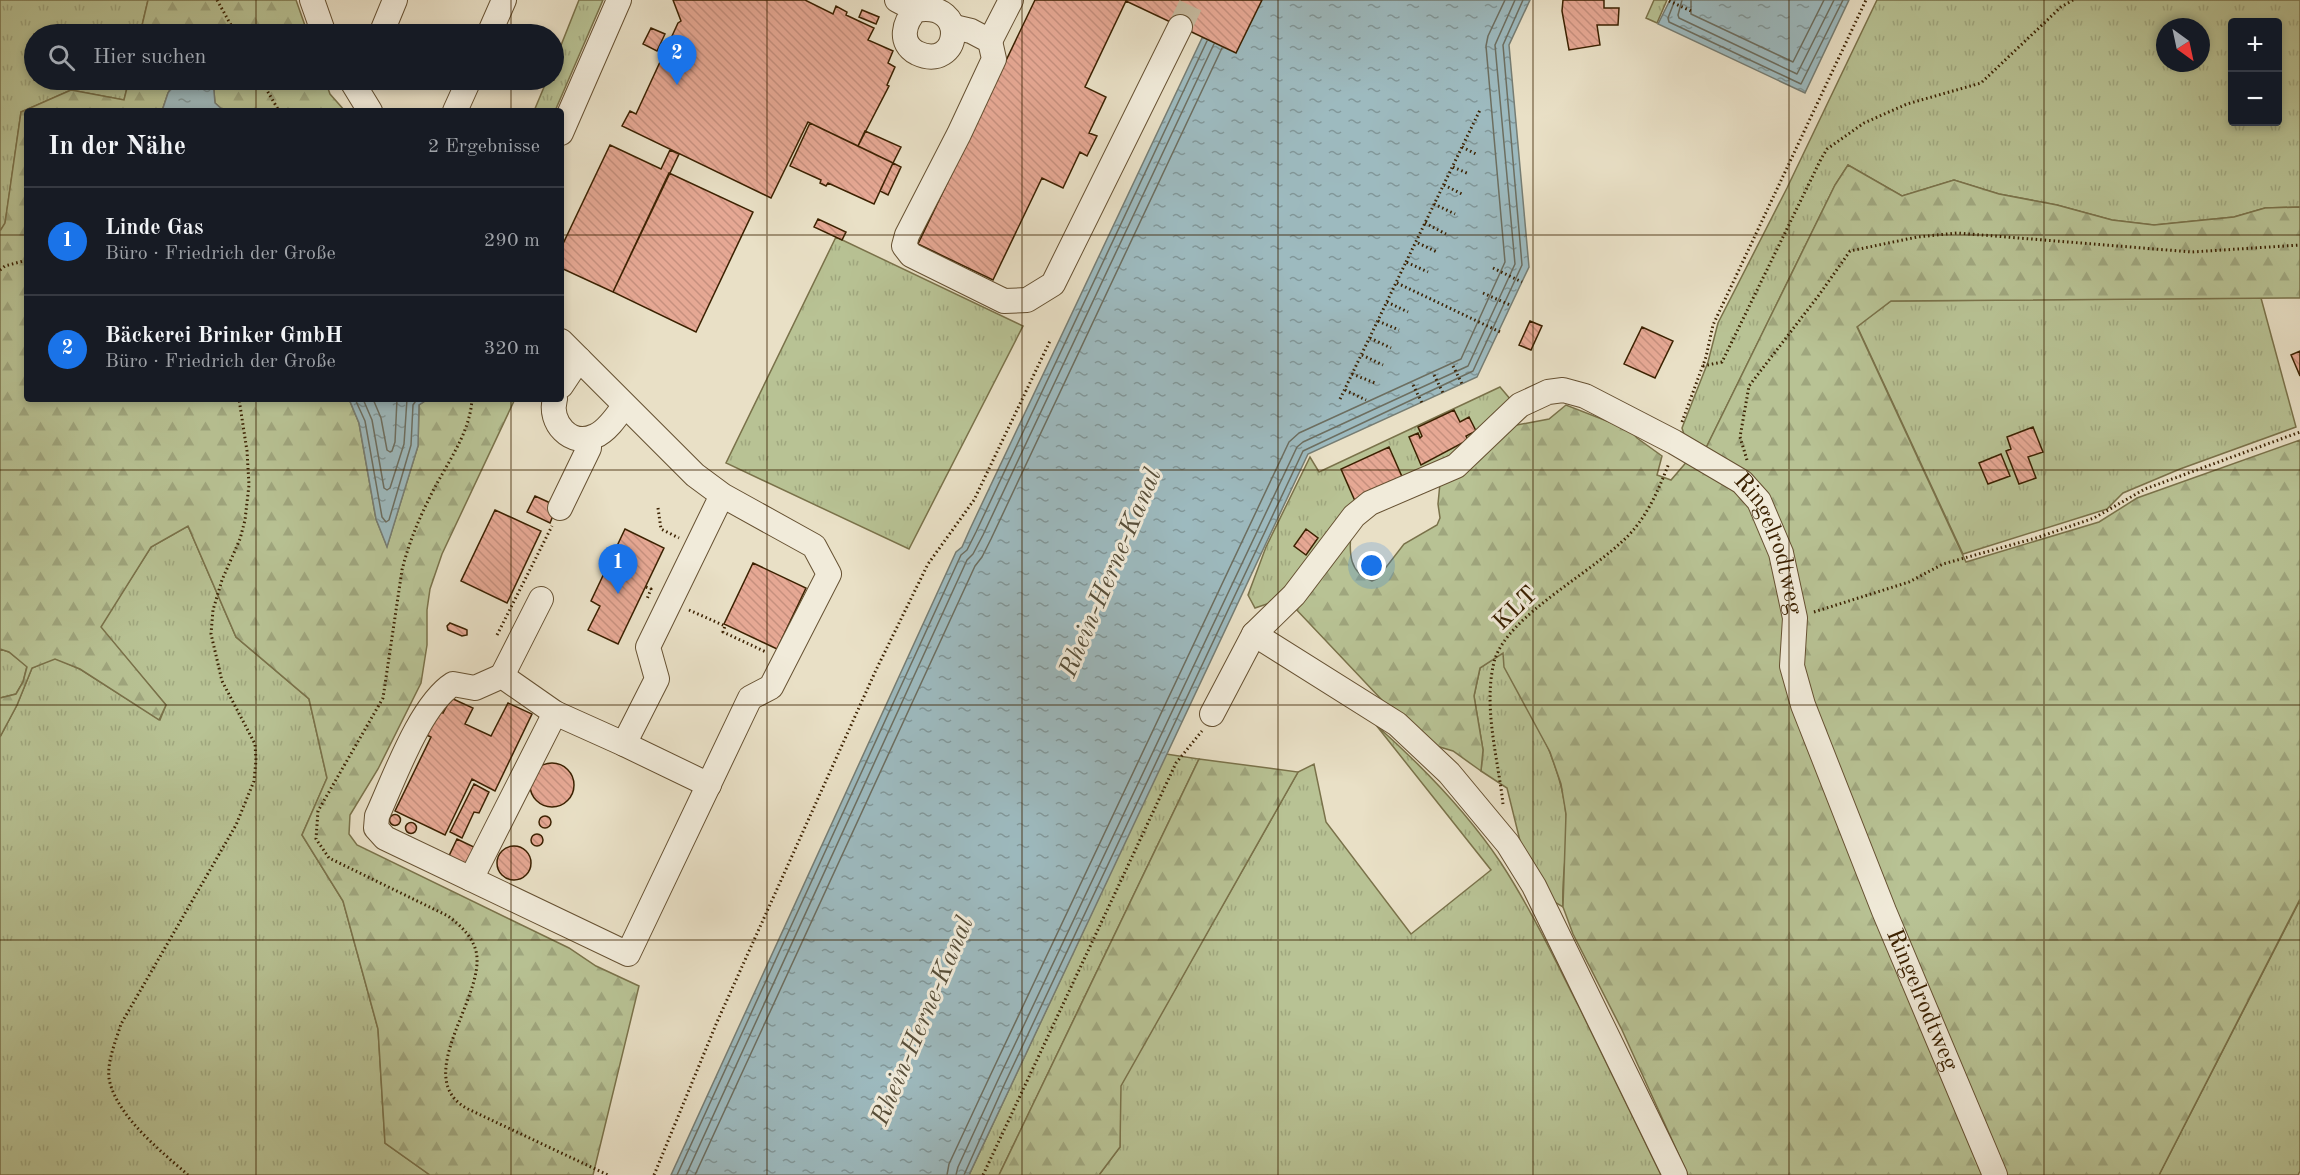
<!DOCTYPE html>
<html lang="de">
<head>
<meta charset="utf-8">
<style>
	:root { --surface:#171b24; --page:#242831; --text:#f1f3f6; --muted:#9ea1a6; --line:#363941; --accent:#1a73e8 }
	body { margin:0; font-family:"Old Standard TT",serif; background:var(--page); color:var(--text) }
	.controls { position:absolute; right:18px; top:18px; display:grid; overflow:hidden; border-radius:6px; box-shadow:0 3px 9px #0003 }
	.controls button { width:54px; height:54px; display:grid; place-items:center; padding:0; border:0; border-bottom:2px solid var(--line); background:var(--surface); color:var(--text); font:30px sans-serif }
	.compass { position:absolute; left:2156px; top:18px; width:54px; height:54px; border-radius:50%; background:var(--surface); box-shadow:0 3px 9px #0003; rotate:147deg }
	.you { position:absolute; left:1372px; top:566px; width:21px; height:21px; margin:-15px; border:4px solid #fff; border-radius:50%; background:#1a73e8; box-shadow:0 0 0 9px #1a73e833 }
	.badge { display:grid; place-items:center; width:39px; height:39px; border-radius:50%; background:var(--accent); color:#fff; font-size:20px; font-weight:700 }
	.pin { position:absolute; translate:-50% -50px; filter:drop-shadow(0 2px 3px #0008) }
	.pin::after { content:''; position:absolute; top:32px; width:21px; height:18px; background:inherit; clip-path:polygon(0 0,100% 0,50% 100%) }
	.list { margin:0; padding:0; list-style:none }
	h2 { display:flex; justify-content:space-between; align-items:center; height:78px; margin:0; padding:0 24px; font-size:26px }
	h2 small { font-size:20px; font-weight:400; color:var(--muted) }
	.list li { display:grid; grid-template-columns:39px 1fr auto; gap:18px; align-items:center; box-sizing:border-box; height:108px; padding:0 24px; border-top:2px solid var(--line) }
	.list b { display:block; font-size:22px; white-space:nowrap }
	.list p { margin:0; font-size:20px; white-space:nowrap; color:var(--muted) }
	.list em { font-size:20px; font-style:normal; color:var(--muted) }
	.icon { flex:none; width:33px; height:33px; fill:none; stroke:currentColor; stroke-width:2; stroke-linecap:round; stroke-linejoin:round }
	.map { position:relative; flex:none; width:2300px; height:1175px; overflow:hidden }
	.search { position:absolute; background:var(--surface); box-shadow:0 3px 9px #0003; left:24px; top:24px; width:540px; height:66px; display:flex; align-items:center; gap:15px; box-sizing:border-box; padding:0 21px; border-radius:33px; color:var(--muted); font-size:22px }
	.panel { position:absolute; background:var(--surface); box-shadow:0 3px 9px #0003; left:24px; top:108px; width:540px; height:294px; border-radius:6px }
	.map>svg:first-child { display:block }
</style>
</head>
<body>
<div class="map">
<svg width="2300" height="1175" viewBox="0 0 2300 1175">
	<defs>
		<pattern id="grass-tufts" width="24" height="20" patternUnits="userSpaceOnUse" patternTransform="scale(1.5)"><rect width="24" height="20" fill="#b8c294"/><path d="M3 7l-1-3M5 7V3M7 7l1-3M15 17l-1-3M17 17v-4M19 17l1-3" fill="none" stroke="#9fa67e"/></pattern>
		<pattern id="forest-firs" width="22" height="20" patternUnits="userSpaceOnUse" patternTransform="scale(1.5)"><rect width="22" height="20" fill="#b8c294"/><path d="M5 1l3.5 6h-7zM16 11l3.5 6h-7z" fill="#9fa67e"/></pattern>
		<pattern id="water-ripples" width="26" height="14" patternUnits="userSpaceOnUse" patternTransform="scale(1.5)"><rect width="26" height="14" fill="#9dbabf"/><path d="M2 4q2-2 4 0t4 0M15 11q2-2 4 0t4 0" fill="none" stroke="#819799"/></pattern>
		<pattern id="building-back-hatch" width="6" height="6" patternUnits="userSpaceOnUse" patternTransform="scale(1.5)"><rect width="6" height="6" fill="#e6a894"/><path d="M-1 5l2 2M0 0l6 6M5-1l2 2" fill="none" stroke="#c6907e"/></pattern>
	</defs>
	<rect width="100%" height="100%" fill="#e9e0c6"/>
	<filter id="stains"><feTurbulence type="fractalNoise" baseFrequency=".00333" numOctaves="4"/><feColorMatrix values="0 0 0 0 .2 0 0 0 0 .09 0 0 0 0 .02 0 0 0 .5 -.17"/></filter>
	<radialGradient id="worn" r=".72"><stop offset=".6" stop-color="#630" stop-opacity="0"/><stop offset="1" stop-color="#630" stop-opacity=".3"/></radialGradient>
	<path fill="url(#grass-tufts)" stroke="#7a724a" stroke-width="1.5" fill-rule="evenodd" d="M 0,0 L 148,0 L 140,34 L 34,34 L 34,80 L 129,80 L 124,100 L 71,90 L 21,112 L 5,224 L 0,231 Z
		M 579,0 L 603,0 L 555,111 L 534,111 L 547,80 L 554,80 L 554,63 Z
		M 1654,0 L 1667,0 L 1657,23 L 1646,18 Z
		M 1877,0 L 2300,0 L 2300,207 L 2265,208 L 2234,217 L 2154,225 L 2112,220 L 2057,205 L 1999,194 L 1954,180 L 1902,196 L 1848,165 L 1835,185 L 1704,452 L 1686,441 L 1682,428 L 1708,362 L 1718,323 L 1787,188 ZM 2232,22 L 2278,22 L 2278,122 L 2232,122 ZM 2165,27 L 2201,27 L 2201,63 L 2165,63 Z
		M 836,237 L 1023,326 L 909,549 L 726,463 Z
		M 2261,298 L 2296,427 L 2180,469 L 2123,493 L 2107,509 L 1963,554 L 1857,326 L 1891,301 Z
		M 1500,387 L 1511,400 L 1442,463 L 1351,506 L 1273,602 L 1255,608 L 1248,595 L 1266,547 L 1310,457 L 1319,472 Z
		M 188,526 L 236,637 L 309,699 L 327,778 L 302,835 L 343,901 L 378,1029 L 385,1143 L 430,1175 L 0,1175 L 0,737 L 17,705 L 32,668 L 55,658 L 80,669 L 160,720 L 166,705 L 100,627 L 151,547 Z
		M 0,649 L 9,652 L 27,666 L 23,682 L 16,694 L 0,698 Z
		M 1503,652 C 1525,701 1562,762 1566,815 C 1569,846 1561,876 1563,907 L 1551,900 L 1523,853 L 1507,788 L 1481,771 L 1483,750 L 1474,696 L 1480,668 Z
		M 1376,725 C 1421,765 1467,812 1501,863 C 1531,909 1554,958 1579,1007 C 1606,1063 1634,1119 1661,1175 L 1099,1175 L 1120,1147 L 1120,1086 L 1298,772 L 1314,764 L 1326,822 L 1411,934 L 1491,870 Z
		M 1166,754 L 1199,759 L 999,1175 L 969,1175 Z
		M 2300,900 L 2300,1171 L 2298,1175 L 2159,1175 Z"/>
	<path fill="url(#forest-firs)" stroke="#7a724a" stroke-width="1.5" d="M 148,0 L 296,0 L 308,34 L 209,34 L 208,26 L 203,34 L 140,34 Z
		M 129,80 L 176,80 L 168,93 L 162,111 L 27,111 L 27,399 L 349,399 L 359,423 L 376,519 L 387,546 L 418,446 L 419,405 L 428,399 L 515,399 L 442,554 L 430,589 L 427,610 L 427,645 L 421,683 L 378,769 L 350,815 L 349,834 L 357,845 L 569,948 L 596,966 L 639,986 L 593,1175 L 430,1175 L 385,1143 L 378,1029 L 343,901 L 302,835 L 327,778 L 309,699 L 236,637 L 188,526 L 151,547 L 101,627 L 166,705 L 159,720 L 80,669 L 55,659 L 32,668 L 17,705 L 0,737 L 0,698 L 16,694 L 23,682 L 27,667 L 9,652 L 0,649 L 0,231 L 5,223 L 21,112 L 71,90 L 124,100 Z
		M 213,80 L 325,80 L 330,94 L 345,111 L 224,111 L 215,103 Z
		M 1848,165 L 1902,196 L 1954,180 L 1999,194 L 2057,205 L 2112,220 L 2154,225 L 2234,217 L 2265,208 L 2300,207 L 2300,298 L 1891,301 L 1857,327 L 1966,562 L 2099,522 L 2137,498 L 2300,440 L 2300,899 L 2159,1175 L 1688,1175 L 1622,1030 L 1573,934 L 1563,907 L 1566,814 L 1561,784 L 1550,752 L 1504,667 L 1503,653 L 1480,668 L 1474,696 L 1483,750 L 1481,771 L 1453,751 L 1430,744 L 1398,717 L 1292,605 L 1351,532 C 1349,553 1349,573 1372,581 L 1377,579 L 1404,544 L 1437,525 L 1440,518 L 1438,504 L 1440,483 L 1506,427 L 1549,419 L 1566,405 L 1630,430 L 1637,438 L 1662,456 L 1657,475 L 1671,480 L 1689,459 L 1704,452 L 1835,185 Z
		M 1199,759 L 1298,772 L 1121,1086 L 1120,1147 L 1099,1175 L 999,1175 Z"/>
	<path fill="url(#water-ripples)" stroke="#767d73" stroke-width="1.5" d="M 1220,0 L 1530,0 L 1509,45 L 1529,267 L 1477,377 L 1308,454 L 969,1175 L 671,1175 L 956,552 L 962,547 L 970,529 Z
		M 1670,0 L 1849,0 L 1805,93 L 1658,24 Z
		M 176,80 L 213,80 L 215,103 L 224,111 L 162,111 L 168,93 Z
		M 349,399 L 428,399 L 419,405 L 418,446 L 387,547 L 376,519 L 359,423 Z"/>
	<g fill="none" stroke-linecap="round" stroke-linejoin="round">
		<path stroke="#6c6e60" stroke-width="1.5" d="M 1675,0 L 1668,18 L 1669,22 L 1801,84 L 1843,0
			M 1682,0 L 1678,15 L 1679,18 L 1797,74 L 1834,0
			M 1691,0 L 1691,14 L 1793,62 L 1824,0
			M 355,399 L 365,421 L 382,517 L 386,522 L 389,520 L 411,445 L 413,405 L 417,399
			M 363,399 L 372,420 L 384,488 L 387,490 L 390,488 L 404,444 L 407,399
			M 373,399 L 381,418 L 387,450 L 390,452 L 392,451 L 395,442 L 397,399
			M 677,1175 L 961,555 L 967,550 L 976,532 L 1207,41
			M 686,1175 L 967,560 L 973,554 L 983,535 L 1214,44
			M 695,1175 L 975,566 L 982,557 L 991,539 L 1222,48
			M 947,1175 L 949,1164 L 990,1076 L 1289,442 L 1299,433 L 1461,359 L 1505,262 L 1486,46 L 1488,36 L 1505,0
			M 956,1175 L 958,1167 L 998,1080 L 1297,447 L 1303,442 L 1468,366 L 1515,264 L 1495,45 L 1515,0
			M 964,1175 L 1005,1083 L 1303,451 L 1473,371 L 1522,265 L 1503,45 L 1523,0"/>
	</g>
	<path fill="url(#building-back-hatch)" stroke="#3b2101" stroke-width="1.5" d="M 673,0 L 805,0 L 833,14 L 836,6 L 847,12 L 846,15 L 874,28 L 868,40 L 893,51 L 888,63 L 895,67 L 887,85 L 889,86 L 858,146 L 808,122 L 771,198 L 622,126 L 630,111 L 636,114 L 678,23 L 681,21 Z
		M 1035,0 L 1262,0 L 1236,53 L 1126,1 L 1085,87 L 1106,97 L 1089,133 L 1097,136 L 1087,156 L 1080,152 L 1063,188 L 1042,178 L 993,280 L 918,244 Z
		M 1563,0 L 1604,0 L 1604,8 L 1619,8 L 1618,25 L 1597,25 L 1600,45 L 1569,50 L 1562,11 Z
		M 862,10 L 879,17 L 876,24 L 859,17 Z
		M 651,28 L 665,34 L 657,51 L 643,44 Z
		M 810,123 L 893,163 L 874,204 L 828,183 L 826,186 L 820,183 L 821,180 L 790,166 Z
		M 865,131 L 901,147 L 893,163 L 858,146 Z
		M 610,145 L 661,169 L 670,150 L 679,154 L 613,292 L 561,268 L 561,248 Z
		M 893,163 L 901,167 L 888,195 L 880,191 Z
		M 669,173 L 753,212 L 696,332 L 613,292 Z
		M 818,219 L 846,232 L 842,240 L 814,227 Z
		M 1530,321 L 1542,326 L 1531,350 L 1519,345 Z
		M 1642,327 L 1673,341 L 1655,378 L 1624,364 Z
		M 2300,351 L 2300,376 L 2291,355 Z
		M 1454,410 L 1460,422 L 1469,417 L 1476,431 L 1466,436 L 1468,440 L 1421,465 L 1409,437 L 1418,433 L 1420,438 L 1422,436 L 1418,427 Z
		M 2033,427 L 2043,452 L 2028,457 L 2036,478 L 2019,484 L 2006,451 L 2011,449 L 2007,437 Z
		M 1389,447 L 1403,479 L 1355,501 L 1341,469 Z
		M 2001,454 L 2010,476 L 1988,484 L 1979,463 Z
		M 535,496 L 557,506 L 550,523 L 527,512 Z
		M 495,510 L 541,531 L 507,603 L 461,581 Z
		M 625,529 L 664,548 L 618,644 L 588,630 L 600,606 L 591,601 Z
		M 1306,529 L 1318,538 L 1306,555 L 1294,546 Z
		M 753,563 L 806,588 L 777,649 L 724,624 Z
		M 450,623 L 465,629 L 467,630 L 467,635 L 462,636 L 448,630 L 447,626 Z
		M 451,698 L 473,708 L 465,724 L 491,736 L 508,703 L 532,714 L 495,791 L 472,779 L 445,835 L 395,811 L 431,737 L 422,733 L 433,709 L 443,713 Z
		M530 785a22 22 0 1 1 44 0a22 22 0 1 1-44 0Z
		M 474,784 L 489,792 L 479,813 L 474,812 L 462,838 L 450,832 Z
		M389.5 820a5.5 5.5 0 1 1 11 0a5.5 5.5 0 1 1-11 0Z
		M539 822a6 6 0 1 1 12 0a6 6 0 1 1-12 0Z
		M405.5 828a5.5 5.5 0 1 1 11 0a5.5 5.5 0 1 1-11 0Z
		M531 840a6 6 0 1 1 12 0a6 6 0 1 1-12 0Z
		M 457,839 L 476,848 L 466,867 L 448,858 Z
		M497 863a17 17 0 1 1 34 0a17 17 0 1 1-34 0Z"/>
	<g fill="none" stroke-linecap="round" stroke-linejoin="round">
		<path stroke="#c6ba9f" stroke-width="24" stroke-dasharray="24 12" stroke-linecap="butt" d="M 1180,27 L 1193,0"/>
		<defs>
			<g id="minor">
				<path d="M 312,0 L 324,34"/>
				<path d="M 897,0 L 916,10 C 970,0 960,73 917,53 C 898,43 904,22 916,10"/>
				<path d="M 954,27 L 971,31 L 990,41 L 994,59 L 959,134 L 907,235 L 904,246 L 911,255 L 1004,301 L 1027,300 L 1053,284 L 1180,27"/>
				<path d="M 381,34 L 395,0"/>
				<path d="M 489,34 L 504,0"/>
				<path d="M 990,41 L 1011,0"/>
				<path d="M 351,80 L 370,111"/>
				<path d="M 455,111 L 469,80"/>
				<path d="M 561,133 L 619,0"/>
				<path d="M 561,341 L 695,475 L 722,495 L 814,546 L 829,574 L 771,687 L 750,698 L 628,954 L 385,838 L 376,828 L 377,816 C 394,779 420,705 453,684 L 475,688 L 502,676 L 555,713 L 624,744 L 657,679 L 648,647 L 722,495"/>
				<path d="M 561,386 L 579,359"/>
				<path d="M 555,399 C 548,422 571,448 595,436 C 607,431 617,416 624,406"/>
				<path d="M 560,508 L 589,448 L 589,439"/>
				<path d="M 1254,634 L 1397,724 L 1449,773 L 1508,844 L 1534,886 L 1675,1175"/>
				<path d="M 502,676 L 541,599"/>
				<path id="s1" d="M 1212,714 L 1254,634 L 1294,595 L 1354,516 L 1370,503 L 1456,466 L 1520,405 L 1548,392 L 1563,390 L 1585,396 L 1674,442 L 1742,482 L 1759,501 L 1781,553 L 1795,618 L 1792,666 L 1803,705 L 1884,911 L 1995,1175"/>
				<path d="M 624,744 L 709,785"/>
				<path d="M 471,879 L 555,713"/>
			</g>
		</defs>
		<use href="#minor" stroke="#665132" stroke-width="26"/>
		<path stroke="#3b2101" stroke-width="3" stroke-dasharray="1.5 3" stroke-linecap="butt" d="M 217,0 L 236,34
			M 1669,1 L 1691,11
			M 261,80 L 279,111
			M 1462,147 L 1478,155
			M 1453,167 L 1469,174
			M 1444,185 L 1464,195
			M 1434,204 L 1455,214
			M 1425,223 L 1446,234
			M 1418,243 L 1437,252
			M 1406,262 L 1480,110
			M 1493,268 L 1522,282
			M 0,270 L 5,266 L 27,260
			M 1397,283 L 1500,332
			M 1483,293 L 1510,305
			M 1387,302 L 1408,312
			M 1378,321 L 1399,330
			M 1370,338 L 1391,348
			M 1362,355 L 1383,365
			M 1453,366 L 1462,384
			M 1703,366 L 1722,362 L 1821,159 L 1827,149 L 1864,123 L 1907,104 L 1981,83 L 2061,7 L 2073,0
			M 1352,374 L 1375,383
			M 1434,375 L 1443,393
			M 1413,385 L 1422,403
			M 1345,390 L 1366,400
			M 472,399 C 470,436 443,468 428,501 C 417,523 408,546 402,570 L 383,698 L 318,811 L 316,839 L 329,858 L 448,916 C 460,925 472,936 476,951 C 487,996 409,1078 468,1109 L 608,1175
			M 1340,399 L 1406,262 L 1428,272
			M 1682,422 L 1706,357 L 1713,325 L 1866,0
			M 1747,460 L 1740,437 L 1749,386 L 1819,295 L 1850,251 L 1917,237 L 1957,233 L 2192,252 L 2300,245
			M 658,508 L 661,529 L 679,538
			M 646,587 L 651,589 L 647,599
			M 689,610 L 725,626 L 723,632 L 766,652
			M 1814,612 L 1909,582 L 1943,564 L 2036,538 L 2094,518 L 2145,489 L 2300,432
			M 497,635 L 552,526
			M 1503,804 C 1498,758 1483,708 1494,662 C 1507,613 1602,569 1635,528 C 1651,508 1660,486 1669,463
			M 188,1175 C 161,1151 120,1119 110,1083 C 105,1065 116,1041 121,1024 L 236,825 L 254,781 L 256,760 L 255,744 L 222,681 L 211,634 L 213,610 L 222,580 L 240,539 L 245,520 L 249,485 L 247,451 L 239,399
			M 654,1175 L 717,1022 L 876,670 L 928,564 L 974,500 L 1050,341
			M 983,1175 L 1176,763 L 1202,731"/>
		<use href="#minor" stroke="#f1ebda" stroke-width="24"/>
	</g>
	<path fill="none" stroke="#3b2101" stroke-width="1.5" stroke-opacity="0.55" d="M 256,0 L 256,34M 511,0 L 511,34M 767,0 L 767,1175M 1022,0 L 1022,1175M 1278,0 L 1278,1175M 1533,0 L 1533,1175M 1789,0 L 1789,1175M 2044,0 L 2044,1175M 256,80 L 256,111M 511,80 L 511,111M 0,235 L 27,235M 561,235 L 2300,235M 256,399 L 256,1175M 511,399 L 511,1175M 0,470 L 2300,470M 0,705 L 2300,705M 0,940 L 2300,940"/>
	<g text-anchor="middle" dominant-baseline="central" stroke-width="6" stroke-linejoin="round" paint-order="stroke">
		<g font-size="24" fill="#3b2101" stroke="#f1ebda">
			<text stroke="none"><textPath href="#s1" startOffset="765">Ringelrodtweg</textPath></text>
			<text transform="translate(1516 609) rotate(-44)">KLT</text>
			<text stroke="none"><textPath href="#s1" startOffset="1251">Ringelrodtweg</textPath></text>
		</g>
		<g font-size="26" font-style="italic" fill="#584f3a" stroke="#f1ebda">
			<text transform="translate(1111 573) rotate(-67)">Rhein-Herne-Kanal</text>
			<text transform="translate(923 1021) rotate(-67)">Rhein-Herne-Kanal</text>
		</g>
	</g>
	<rect width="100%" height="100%" filter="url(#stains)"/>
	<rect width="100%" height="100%" fill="url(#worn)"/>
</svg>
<div class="controls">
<button>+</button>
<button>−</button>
</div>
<svg class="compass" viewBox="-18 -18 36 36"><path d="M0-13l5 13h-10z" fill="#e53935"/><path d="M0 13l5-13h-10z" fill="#9ea1a6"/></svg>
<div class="you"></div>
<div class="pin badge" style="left:618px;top:594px">1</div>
<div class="pin badge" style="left:677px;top:85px">2</div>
<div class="search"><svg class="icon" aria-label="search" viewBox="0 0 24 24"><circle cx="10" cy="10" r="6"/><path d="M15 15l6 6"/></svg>Hier suchen</div>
<section class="panel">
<h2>In der Nähe<small>2 Ergebnisse</small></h2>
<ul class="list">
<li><span class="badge">1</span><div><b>Linde Gas</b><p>Büro · Friedrich der Große</p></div><em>290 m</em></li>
<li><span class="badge">2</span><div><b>Bäckerei Brinker GmbH</b><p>Büro · Friedrich der Große</p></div><em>320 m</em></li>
</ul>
</section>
</div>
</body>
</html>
